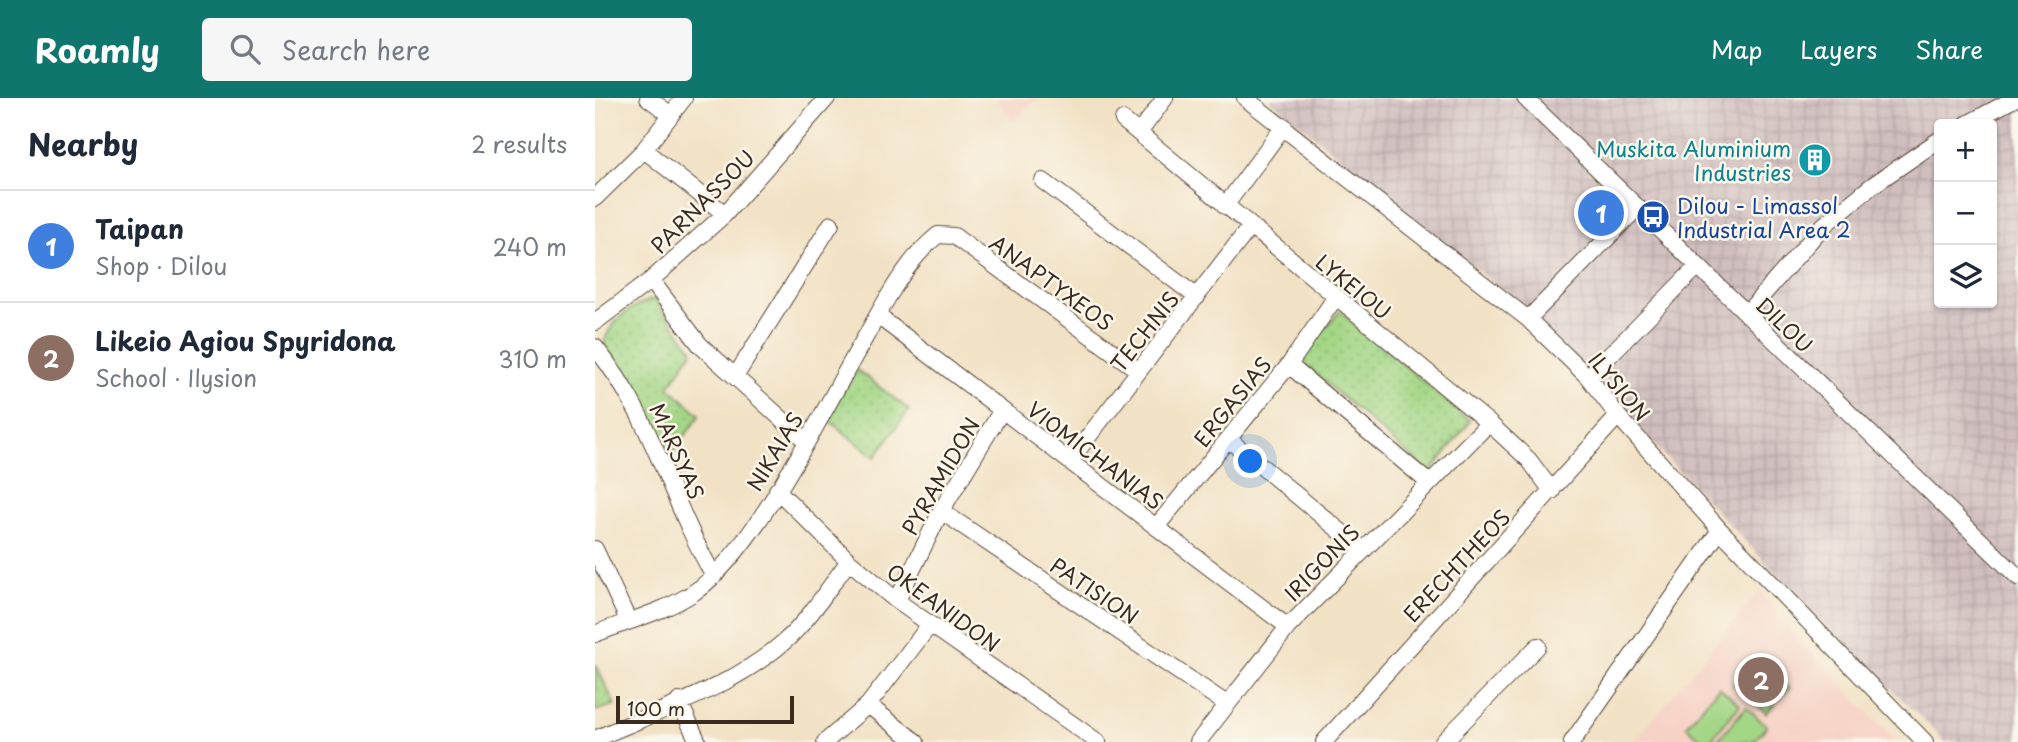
<!DOCTYPE html>
<html lang="en">
<head>
<meta charset="utf-8">
<style>
	:root { --surface:#fff; --page:#f6f6f7; --text:#1f2937; --muted:#747a83; --line:#e0e1e3; --accent:#0f766e }
	body { margin:0; font-family:"Playpen Sans",sans-serif; background:var(--page); color:var(--text) }
	.controls { position:absolute; right:21px; top:21px; display:grid; overflow:hidden; border-radius:7px; box-shadow:0 2px 5px #0004 }
	.controls button { width:63px; height:63px; display:grid; place-items:center; padding:0; border:0; border-bottom:2px solid var(--line); background:var(--surface); color:var(--text); font:35px sans-serif }
	.scale { position:absolute; left:21px; bottom:18px; width:178px; box-sizing:border-box; padding-left:7px; border:4px solid #3b2a1e; border-top:0; font-size:19px; line-height:24px; white-space:nowrap; color:#3b2a1e; -webkit-text-stroke:5px #fbf7ec; paint-order:stroke }
	.you { position:absolute; left:656px; top:364px; width:24px; height:24px; margin:-18px; border:5px solid #fff; border-radius:50%; background:#1a73e8; box-shadow:0 0 0 10px #1a73e833 }
	.badge { display:grid; place-items:center; width:46px; height:46px; border-radius:50%; background:var(--accent); color:#fff; font-size:23px; font-weight:700 }
	.pin { position:absolute; translate:-50% -50%; border:4px solid #fff; box-shadow:0 2px 7px #0006 }
	.list { margin:0; padding:0; list-style:none }
	h2 { display:flex; justify-content:space-between; align-items:center; height:91px; margin:0; padding:0 28px; font-size:30px }
	h2 small { font-size:23px; font-weight:400; color:var(--muted) }
	.list li { display:grid; grid-template-columns:46px 1fr auto; gap:21px; align-items:center; box-sizing:border-box; height:112px; padding:0 28px; border-top:2px solid var(--line) }
	.list b { display:block; font-size:26px; white-space:nowrap }
	.list p { margin:0; font-size:23px; white-space:nowrap; color:var(--muted) }
	.list em { font-size:23px; font-style:normal; color:var(--muted) }
	.icon { flex:none; width:38px; height:38px; fill:none; stroke:currentColor; stroke-width:2; stroke-linecap:round; stroke-linejoin:round }
	.map { position:relative; flex:none; width:1423px; height:644px; overflow:hidden }
	header { display:flex; align-items:center; gap:42px; box-sizing:border-box; height:98px; padding:0 35px; background:var(--accent); color:#fff }
	header strong { font-size:33px }
	nav { display:flex; gap:38px; margin-inline-start:auto; font-size:24px }
	.search { width:490px; height:63px; background:var(--page); display:flex; align-items:center; gap:18px; box-sizing:border-box; padding:0 24px; border-radius:7px; color:var(--muted); font-size:26px }
	main { display:flex }
	aside { flex:1; background:var(--surface) }
	.map>svg:first-child { display:block }
</style>
</head>
<body>
<header>
<strong>Roamly</strong>
<div class="search"><svg class="icon" aria-label="search" viewBox="0 0 24 24"><circle cx="10" cy="10" r="6"/><path d="M15 15l6 6"/></svg>Search here</div>
<nav><a>Map</a><a>Layers</a><a>Share</a></nav>
</header>
<main>
<aside>
<h2>Nearby<small>2 results</small></h2>
<ul class="list">
<li><span class="badge" style="background:#3f7fe0">1</span><div><b>Taipan</b><p>Shop · Dilou</p></div><em>240 m</em></li>
<li><span class="badge" style="background:#8d6e63">2</span><div><b>Likeio Agiou Spyridona</b><p>School · Ilysion</p></div><em>310 m</em></li>
</ul>
</aside>
<div class="map">
<svg width="1423" height="644" viewBox="0 0 1423 644">
	<defs>
		<pattern id="industrial-grid" width="8" height="8" patternUnits="userSpaceOnUse" patternTransform="scale(1.75)"><rect width="8" height="8" fill="#d1bfbf"/><path d="M0 4h8M4 0v8" fill="none" stroke="#b4a4a4"/></pattern>
		<pattern id="grass-dots" width="8" height="8" patternUnits="userSpaceOnUse" patternTransform="scale(1.75)"><rect width="8" height="8" fill="#a3d685"/><path d="M2 2h.1M6 6h.1" fill="none" stroke="#8db872" stroke-width="1.8" stroke-linecap="round"/></pattern>
	</defs>
	<rect width="100%" height="100%" fill="#fbf7ec"/>
	<filter id="ink" filterUnits="userSpaceOnUse"><feTurbulence type="fractalNoise" baseFrequency=".0143" numOctaves="2"/><feDisplacementMap in="SourceGraphic" scale="14" xChannelSelector="R" yChannelSelector="G"/><feConvolveMatrix kernelMatrix="1 2 1 2 8 2 1 2 1" color-interpolation-filters="sRGB"/></filter>
	<filter id="wash" filterUnits="userSpaceOnUse"><feTurbulence type="fractalNoise" baseFrequency=".00686" numOctaves="4" result="noise"/><feDisplacementMap in="SourceGraphic" scale="28" xChannelSelector="R" yChannelSelector="G"/><feGaussianBlur stdDeviation="1.57" result="paint"/><feColorMatrix in="noise" values="0 0 0 0 0 0 0 0 0 0 0 0 0 0 0 0 0 1.4 0 .05"/><feComposite in="paint" operator="in"/></filter>
	<g filter="url(#wash)">
		<rect width="100%" height="100%" fill="#f2e2c5"/>
		<path fill="#f6d2c5" d="M 400,0 L 443,0 L 418,24 Z
			M 1166,492 L 1190,527 L 1301,644 L 1038,644 Z"/>
		<path fill="url(#industrial-grid)" fill-rule="evenodd" d="M 673,0 L 1423,0 L 1423,644 L 1351,644 L 1221,518 L 936,216 ZM 1344,26 L 1397,26 L 1397,205 L 1344,205 Z"/>
		<path fill="url(#grass-dots)" stroke="#6f8052" stroke-width="2" d="M 59,201 L 98,252 L 74,289 L 105,317 L 74,360 L 55,316 L 9,246 C 15,222 36,208 59,201 Z
			M 745,213 L 875,323 L 835,375 L 703,261 Z
			M 261,271 L 314,312 L 280,359 L 232,321 Z
			M 0,566 L 20,607 L 0,613 Z"/>
		<path fill="#a3d685" stroke="#6f8052" stroke-width="2" d="M 1162,561 L 1173,572 L 1149,597 L 1138,586 Z
			M 1183,580 L 1195,590 L 1171,615 L 1160,605 Z
			M 1124,589 L 1145,607 L 1114,644 L 1110,644 L 1091,628 Z
			M 1151,609 L 1172,628 L 1158,644 L 1121,644 Z"/>
	</g>
	<g filter="url(#ink)">
		<g fill="none" stroke-linecap="round" stroke-linejoin="round">
			<defs>
				<path id="minor" d="M 53,0 L 76,17
					M 650,0 L 933,221 L 993,279 L 1023,318 L 1125,432 L 1330,644
					M 930,0 L 1423,479
					M 528,22 L 894,325 L 934,362 L 957,393
					M 1372,26 L 1421,0
					M 544,35 L 570,0
					M 49,52 L 130,116
					M 448,83 L 602,199
					M 0,100 L 49,52 L 89,0
					M 630,108 L 689,28
					M 56,182 L 105,247 L 210,342
					M 1151,216 L 1228,128 L 1278,87 L 1344,42
					M 283,218 L 693,529
					M 933,221 L 1043,109
					M 0,224 L 56,182 L 130,116 L 232,0
					M 0,249 C 59,321 74,401 119,478
					M 694,267 L 833,384
					M 140,279 L 236,126
					M 993,279 L 1103,168
					M 633,341 L 767,451
					M 476,361 L 655,129
					M 182,392 L 254,463 L 302,503 L 503,644
					M 346,413 L 630,605
					M 561,429 L 694,267 L 740,200
					M 0,451 L 33,522
					M 302,503 L 346,413 L 407,312
					M 0,536 C 32,523 69,514 98,495 C 160,454 228,312 267,245 C 288,208 310,163 343,137 L 359,138 L 544,273
					M 84,603 L 103,644
					M 273,607 L 321,644
					M 0,641 C 64,612 137,590 190,543 C 215,521 234,489 254,463
					M 230,644 L 273,607 L 334,528
					M 603,644 L 693,529 L 894,325
					M 729,644 L 1023,318
					M 848,644 L 943,548
					M 977,644 L 1125,432"/>
			</defs>
			<use href="#minor" stroke="#564637" stroke-width="18"/>
			<use href="#minor" stroke="#fff" stroke-width="16"/>
		</g>
	</g>
	<defs>
		<symbol id="building-disc" viewBox="-11 -11 22 22"><circle r="9.5" fill="#0f9aa8" stroke="#fbf7ec"/><path d="M-4-6H4V6H1V3H-1V6H-4ZM-2.5-4.3h1.7v1.8h-1.7ZM.8-4.3h1.7v1.8H.8ZM-2.5-1h1.7V.8h-1.7ZM.8-1h1.7V.8H.8Z" fill="#fff"/></symbol>
		<symbol id="bus-disc" viewBox="-11 -11 22 22"><circle r="9.5" fill="#1a4fb4" stroke="#fbf7ec"/><path d="M-5-6H5V4H4V6H2V4H-2V6H-4V4H-5ZM-3.5-4V0h7V-4ZM-3.5 1.2v1.5H-2V1.2ZM2 1.2v1.5H3.5V1.2Z" fill="#fff"/></symbol>
	</defs>
	<g fill-rule="evenodd">
		<use href="#building-disc" x="1201" y="43" width="38" height="38"/>
		<use href="#bus-disc" x="1039" y="100" width="38" height="38"/>
	</g>
	<g text-anchor="middle" dominant-baseline="central" stroke-width="5" stroke-linejoin="round" paint-order="stroke">
		<g font-size="21" fill="#0d838f" stroke="#fbf7ec" text-anchor="end">
			<text x="1196" y="50">Muskita Aluminium<tspan x="1196" dy="24">Industries</tspan></text>
		</g>
		<g font-size="21" fill="#3b2a1e" stroke="#fbf7ec">
			<text transform="translate(107 103) rotate(-45)">PARNASSOU</text>
			<text transform="translate(457 184) rotate(36)">ANAPTYXEOS</text>
			<text transform="translate(759 188) rotate(39)">LYKEIOU</text>
			<text transform="translate(1190 226) rotate(44)">DILOU</text>
			<text transform="translate(549 233) rotate(-52)">TECHNIS</text>
			<text transform="translate(1025 288) rotate(50)">ILYSION</text>
			<text transform="translate(637 303) rotate(-51)">ERGASIAS</text>
			<text transform="translate(83 353) rotate(66)">MARSYAS</text>
			<text transform="translate(179 353) rotate(-59)">NIKAIAS</text>
			<text transform="translate(501 357) rotate(37)">VIOMICHANIAS</text>
			<text transform="translate(345 378) rotate(-60)">PYRAMIDON</text>
			<text transform="translate(726 464) rotate(-46)">IRIGONIS</text>
			<text transform="translate(861 467) rotate(-47)">ERECHTHEOS</text>
			<text transform="translate(500 492) rotate(34)">PATISION</text>
			<text transform="translate(349 509) rotate(36)">OKEANIDON</text>
		</g>
		<g font-size="21" fill="#164399" stroke="#fbf7ec" text-anchor="start">
			<text x="1082" y="107">Dilou - Limassol<tspan x="1082" dy="24">Industrial Area 2</tspan></text>
		</g>
	</g>
</svg>
<div class="controls">
<button>+</button>
<button>−</button>
<button><svg class="icon" aria-label="layers" viewBox="0 0 24 24"><path d="M12 4l9 5-9 5-9-5zM3 14l9 5 9-5"/></svg></button>
</div>
<div class="scale">100 m</div>
<div class="you"></div>
<div class="pin badge" style="left:1006px;top:115px;background:#3f7fe0">1</div>
<div class="pin badge" style="left:1166px;top:582px;background:#8d6e63">2</div>
</div>
</main>
</body>
</html>
